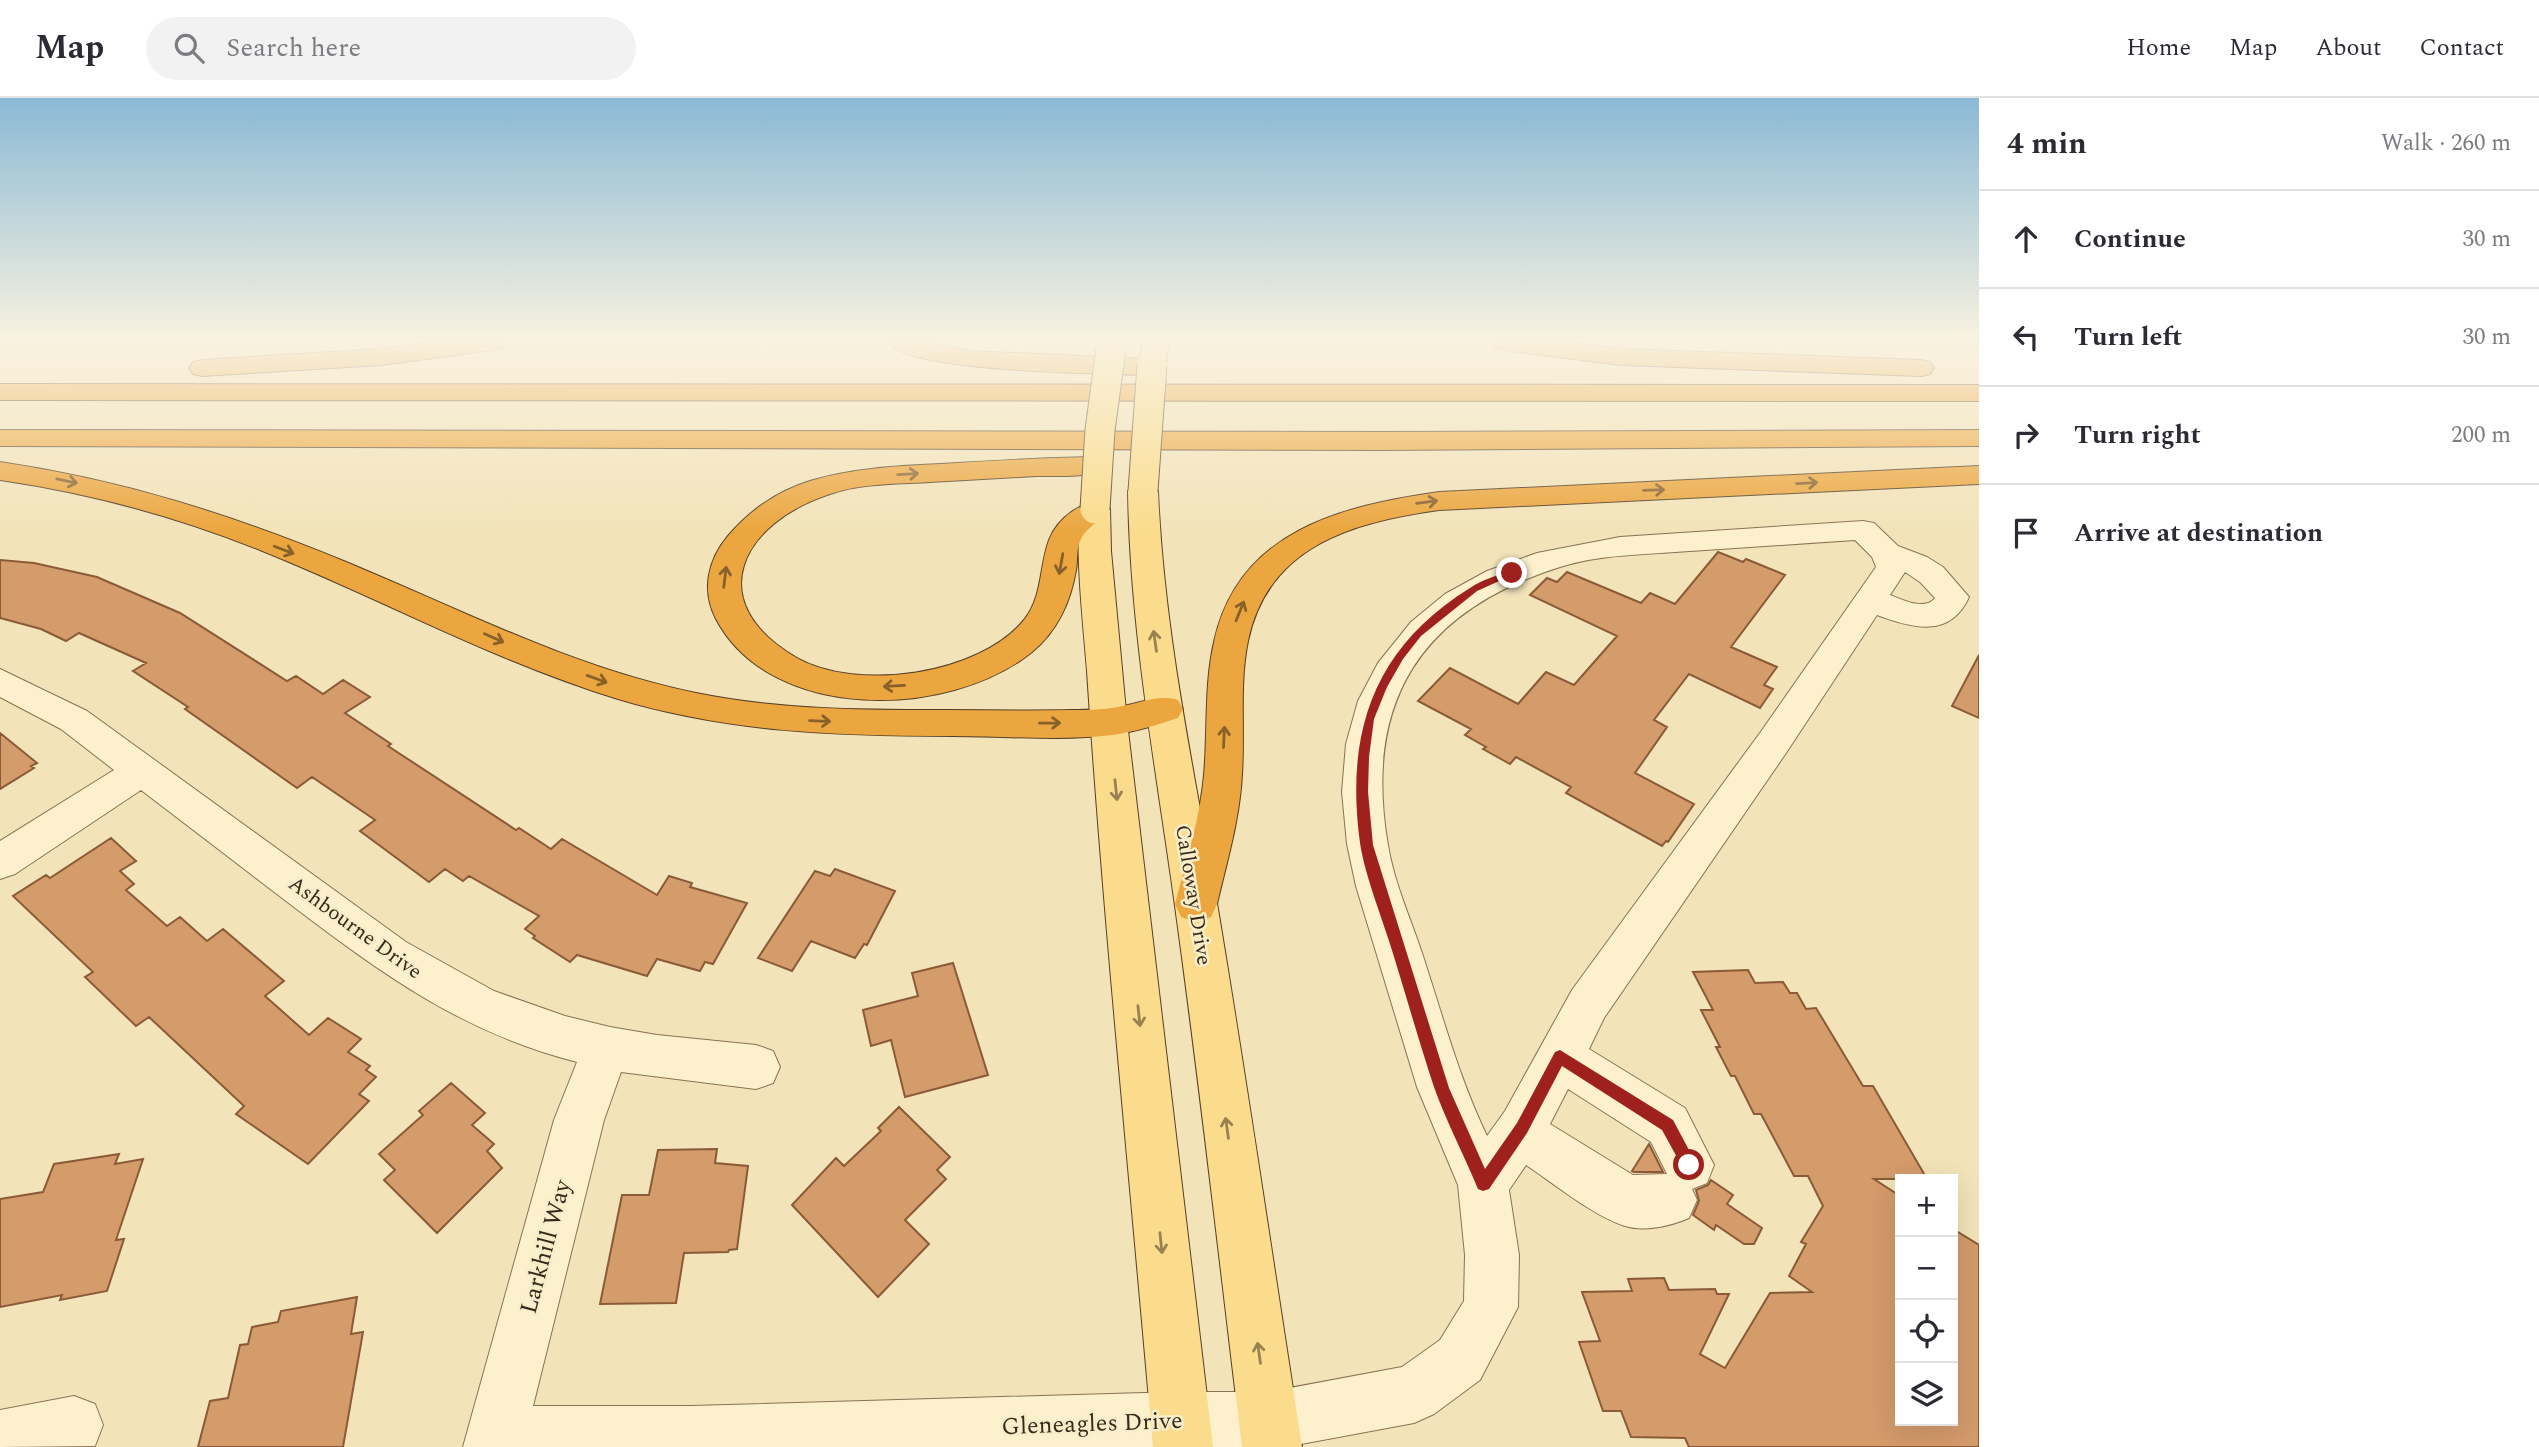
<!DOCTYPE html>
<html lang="en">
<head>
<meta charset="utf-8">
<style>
	:root { --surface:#fff; --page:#f2f2f3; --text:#2b2b33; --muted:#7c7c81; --line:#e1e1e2 }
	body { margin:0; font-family:Spectral,serif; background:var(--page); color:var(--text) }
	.controls { position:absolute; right:21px; bottom:21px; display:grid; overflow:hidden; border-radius:0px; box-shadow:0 7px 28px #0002 }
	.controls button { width:63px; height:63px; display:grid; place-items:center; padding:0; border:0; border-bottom:2px solid var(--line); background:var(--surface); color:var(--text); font:35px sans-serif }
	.stop { position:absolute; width:21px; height:21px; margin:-16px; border:5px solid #9e211d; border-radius:50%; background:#fff }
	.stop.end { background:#9e211d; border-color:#fff; box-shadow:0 2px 7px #0008 }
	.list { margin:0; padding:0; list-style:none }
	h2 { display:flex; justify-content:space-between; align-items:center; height:91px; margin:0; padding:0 28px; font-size:30px }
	h2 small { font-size:23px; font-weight:400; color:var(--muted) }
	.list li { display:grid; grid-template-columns:46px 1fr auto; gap:21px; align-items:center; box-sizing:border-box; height:98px; padding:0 28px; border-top:2px solid var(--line) }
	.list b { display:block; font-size:26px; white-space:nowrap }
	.list em { font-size:23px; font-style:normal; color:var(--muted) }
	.icon { flex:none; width:38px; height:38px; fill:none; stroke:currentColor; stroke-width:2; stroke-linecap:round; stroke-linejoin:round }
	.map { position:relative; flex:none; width:1979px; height:1349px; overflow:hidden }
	header { display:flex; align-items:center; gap:42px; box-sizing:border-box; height:98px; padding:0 35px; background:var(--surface); border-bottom:2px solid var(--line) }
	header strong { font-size:33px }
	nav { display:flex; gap:38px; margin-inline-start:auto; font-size:24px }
	.search { width:490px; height:63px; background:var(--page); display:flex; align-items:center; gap:18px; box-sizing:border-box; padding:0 24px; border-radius:38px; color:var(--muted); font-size:26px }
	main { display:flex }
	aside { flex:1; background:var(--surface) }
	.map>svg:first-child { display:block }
</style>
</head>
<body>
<header>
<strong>Map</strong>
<div class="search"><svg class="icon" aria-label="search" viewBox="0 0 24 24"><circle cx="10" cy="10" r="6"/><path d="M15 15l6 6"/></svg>Search here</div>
<nav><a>Home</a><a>Map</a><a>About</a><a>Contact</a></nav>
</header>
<main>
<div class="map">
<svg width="1979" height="1349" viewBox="0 0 1979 1349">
	<rect width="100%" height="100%" fill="#f2e3b9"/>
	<path fill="#d49b6b" stroke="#8a5b36" stroke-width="2" d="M 1718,454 L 1743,464 L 1746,461 L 1785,477 L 1731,549 L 1777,569 L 1764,587 L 1773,591 L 1760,610 L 1689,576 L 1654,622 L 1667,629 L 1635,675 L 1694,706 L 1668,744 L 1666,743 L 1662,748 L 1566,695 L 1571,689 L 1516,659 L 1510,666 L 1483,651 L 1486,649 L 1465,637 L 1471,631 L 1418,603 L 1450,570 L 1518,606 L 1546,574 L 1574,587 L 1617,538 L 1530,497 L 1547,480 L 1557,484 L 1567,474 L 1641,505 L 1650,495 L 1675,506 Z
		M 0,462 L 34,465 L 97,479 L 180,515 L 287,583 L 296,578 L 323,596 L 343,582 L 370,599 L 345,615 L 391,646 L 388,648 L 516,732 L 519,730 L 551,751 L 562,741 L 657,797 L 669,778 L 692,785 L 690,789 L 747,805 L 713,866 L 705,864 L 700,873 L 657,861 L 647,878 L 577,857 L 570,864 L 533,840 L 535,838 L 525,831 L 539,818 L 469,778 L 463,783 L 445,771 L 429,784 L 360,733 L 375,722 L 312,679 L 297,690 L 185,611 L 188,609 L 133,573 L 146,565 L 79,535 L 66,543 L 41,531 L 0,520 Z
		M 1979,557 L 1979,620 L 1952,608 Z
		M 0,635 L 37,665 L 31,668 L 34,670 L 0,691 Z
		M 111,740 L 136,763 L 120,773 L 134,786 L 126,792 L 167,828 L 180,819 L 207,843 L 223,831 L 284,883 L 265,898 L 309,937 L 328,920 L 361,941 L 348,954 L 370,968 L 366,972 L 376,979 L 359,996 L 369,1003 L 308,1066 L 236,1016 L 244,1008 L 149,919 L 136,928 L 85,879 L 93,874 L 13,798 L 46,777 L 50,780 Z
		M 835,771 L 895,793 L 867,847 L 864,846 L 855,860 L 811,843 L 792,873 L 758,860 L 815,773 L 830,778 Z
		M 953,865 L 988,977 L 905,999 L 891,942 L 871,948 L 863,912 L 918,898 L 912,875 Z
		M 1748,872 L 1755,885 L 1783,884 L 1790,895 L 1797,895 L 1806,911 L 1816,910 L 1863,988 L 1873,988 L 1927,1081 L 1874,1081 L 1900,1098 L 1900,1323 L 1953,1323 L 1953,1131 L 1979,1147 L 1979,1349 L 1689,1349 L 1685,1340 L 1631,1339 L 1621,1313 L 1603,1313 L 1579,1244 L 1600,1243 L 1582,1194 L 1632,1193 L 1628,1181 L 1664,1180 L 1669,1192 L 1715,1191 L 1717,1196 L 1729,1196 L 1700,1256 L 1725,1270 L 1770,1195 L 1812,1194 L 1789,1178 L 1806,1146 L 1801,1144 L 1823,1108 L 1808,1078 L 1794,1078 L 1761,1016 L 1754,1016 L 1735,978 L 1731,978 L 1716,949 L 1720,949 L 1701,912 L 1713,912 L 1693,874 Z
		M 451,985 L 485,1015 L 472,1027 L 494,1046 L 487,1053 L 502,1070 L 437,1135 L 384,1082 L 395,1072 L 379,1056 L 423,1017 L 419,1013 Z
		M 899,1009 L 950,1059 L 937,1072 L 946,1081 L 905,1122 L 929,1146 L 878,1199 L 792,1107 L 836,1060 L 844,1068 L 881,1033 L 878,1030 Z
		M 1649,1046 L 1663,1074 L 1634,1074 L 1632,1073 Z
		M 717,1051 L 715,1065 L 748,1068 L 737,1151 L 729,1152 L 728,1154 L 684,1155 L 676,1205 L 600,1206 L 622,1097 L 649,1097 L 658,1052 Z
		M 119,1056 L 115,1066 L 143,1061 L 116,1142 L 124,1141 L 107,1193 L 60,1202 L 62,1197 L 0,1209 L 0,1101 L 43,1094 L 54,1066 Z
		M 1711,1082 L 1733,1097 L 1727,1106 L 1762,1130 L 1754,1146 L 1744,1146 L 1716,1127 L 1714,1132 L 1693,1117 L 1699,1103 L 1696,1092 L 1708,1087 Z
		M 357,1199 L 351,1236 L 363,1234 L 343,1349 L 198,1349 L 210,1303 L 228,1300 L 240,1247 L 248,1246 L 252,1229 L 278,1224 L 281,1213 Z"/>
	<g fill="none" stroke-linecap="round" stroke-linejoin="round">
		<defs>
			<path id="minor" d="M 1863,423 L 1874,425 L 1898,448 L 1927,459 L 1943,469 L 1969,499 C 1950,541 1912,530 1877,517 L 1786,655 L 1604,920 L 1589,951 L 1685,1010 L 1714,1067 L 1707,1085 L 1692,1091 L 1697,1102 L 1689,1120 C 1671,1128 1644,1134 1625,1128 C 1595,1119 1553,1085 1526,1067 L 1509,1092 L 1519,1157 L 1518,1209 L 1480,1282 L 1434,1316 L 1414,1325 L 1285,1349 L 463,1349 L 554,1022 L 577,964 C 463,935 382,876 290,806 C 240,768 191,730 141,692 L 15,776 L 0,781 L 0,743 L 114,672 L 61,631 L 0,599 L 0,571 L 87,613 L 406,844 L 494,893 L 565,918 L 610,929 L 657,937 L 756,947 L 773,953 L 780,969 L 773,985 L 756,991 L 621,974 L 604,1022 L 533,1308 L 691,1308 L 1179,1294 L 1268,1294 L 1402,1269 L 1440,1242 L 1464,1203 L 1465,1157 L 1458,1087 L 1417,989 L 1356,788 L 1347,746 L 1342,694 L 1346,646 L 1358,603 L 1378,565 L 1411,524 L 1445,496 L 1487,473 L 1537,455 L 1620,439 ZM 1855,442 L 1872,459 L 1876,469 L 1760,635 L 1572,892 L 1505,1013 L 1487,1038 C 1459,980 1443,919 1423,858 C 1411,821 1394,785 1388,747 C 1363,603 1421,513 1560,469 C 1597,457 1637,457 1675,454 C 1735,450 1795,446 1855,442 ZM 1905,474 L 1920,484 L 1935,500 C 1925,513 1903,502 1890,497 ZM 1568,991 L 1651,1044 L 1667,1076 L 1633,1077 L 1550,1026 Z
				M 74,1298 L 95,1306 L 103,1327 L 95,1348 L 0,1349 L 0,1312 Z"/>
			<path id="major" d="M 1143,244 L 1169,244 L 1165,267 L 1161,273 L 1152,275 L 1143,273 L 1139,267 Z
				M 1143,384 L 1154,387 L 1158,393 C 1164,535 1194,672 1218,811 C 1248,990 1274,1170 1302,1349 L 1242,1349 C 1220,1169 1200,988 1175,808 C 1156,670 1130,533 1128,393 L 1132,387 Z
				M 1095,402 L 1106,405 L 1110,411 L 1111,453 L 1127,624 L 1213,1349 L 1153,1349 C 1131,1090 1104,832 1087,573 C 1085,542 1071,424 1084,405 Z"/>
			<path id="highway" d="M 434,244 L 506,244 L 502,249 L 493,252 L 380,267 L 202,278 L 193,276 L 189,270 L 193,264 L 202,262 L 380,251 Z
				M 887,244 L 923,244 L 970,253 L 1146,261 L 1155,263 L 1159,269 L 1155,275 L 1146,277 C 1103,275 909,275 887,244 Z
				M 1491,244 L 1565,244 L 1621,251 L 1921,262 L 1930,264 L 1934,270 L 1930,276 L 1921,278 L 1621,267 L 1504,252 L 1495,249 Z
				M 0,286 L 1979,287 L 1979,303 L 0,302 Z
				M 0,332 L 1384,334 L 1979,332 L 1979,348 L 1384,352 L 0,348 Z
				M 1089,359 L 1099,362 L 1104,368 L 1099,374 C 1079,379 1057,378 1036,378 C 1001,380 965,382 930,384 C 897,386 862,385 830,396 C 741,425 700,504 797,560 C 857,594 979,577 1024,522 C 1043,498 1039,469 1049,442 C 1057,421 1084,399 1106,405 L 1110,411 C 1103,422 1086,429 1081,441 C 1076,450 1078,462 1076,472 C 1071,503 1057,534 1032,554 C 949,621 771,625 716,521 C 701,492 708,462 728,438 C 750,412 778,393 810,383 C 853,370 897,368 941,366 C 990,363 1040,360 1089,359 Z
				M 0,364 C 123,382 232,417 346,464 C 462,512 573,570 696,595 C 779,612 863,612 947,612 C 988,612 1029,613 1070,612 C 1086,612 1102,612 1118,609 C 1139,606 1157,596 1178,602 L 1183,611 L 1178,620 C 1157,627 1134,634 1112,637 C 1060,643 1005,638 953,638 C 838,638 728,634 618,601 C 494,563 380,500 260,452 C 175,418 90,395 0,382 Z
				M 1979,368 L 1979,386 L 1439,412 C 1354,424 1268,447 1248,543 C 1239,586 1245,632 1242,676 C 1240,720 1227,763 1217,806 L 1211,819 L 1196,824 L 1181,819 L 1175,806 C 1186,763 1200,721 1204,677 C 1208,633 1204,587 1214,544 C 1238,433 1341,408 1439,394 Z"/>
		</defs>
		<use href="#minor" stroke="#897253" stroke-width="2"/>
		<use href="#major" stroke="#563f28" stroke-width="2"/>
		<use href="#highway" stroke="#563f28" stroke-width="2"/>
		<use href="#minor" fill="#fcf0cd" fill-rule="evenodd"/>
		<use href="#major" fill="#fadc8c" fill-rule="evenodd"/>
		<use href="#highway" fill="#eba63f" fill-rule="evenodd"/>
		<defs>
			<path id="major-bridge" d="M 1143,393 L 1152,267
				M 1095,411 L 1100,332 L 1111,251"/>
		</defs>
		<use href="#major-bridge" stroke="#563f28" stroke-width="31" stroke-linecap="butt"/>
		<use href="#major-bridge" stroke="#fadc8c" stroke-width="29"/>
	</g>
	<defs><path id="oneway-shaft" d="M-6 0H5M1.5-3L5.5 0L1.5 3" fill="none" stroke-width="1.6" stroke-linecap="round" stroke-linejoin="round" transform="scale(1.75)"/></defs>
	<g stroke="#88612a">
		<use href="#oneway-shaft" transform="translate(908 376) rotate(-3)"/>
		<use href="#oneway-shaft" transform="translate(67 383) rotate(12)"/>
		<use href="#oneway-shaft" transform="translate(1807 385) rotate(-3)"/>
		<use href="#oneway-shaft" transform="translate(1654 392) rotate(-2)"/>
		<use href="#oneway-shaft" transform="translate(1427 404) rotate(-7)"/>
		<use href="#oneway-shaft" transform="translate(284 452) rotate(21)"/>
		<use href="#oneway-shaft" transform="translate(1061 466) rotate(100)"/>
		<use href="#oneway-shaft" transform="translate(725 479) rotate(-83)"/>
		<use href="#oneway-shaft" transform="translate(1240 513) rotate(-68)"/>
		<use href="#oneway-shaft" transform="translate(494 540) rotate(24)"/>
		<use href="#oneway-shaft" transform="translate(597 581) rotate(20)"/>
		<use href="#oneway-shaft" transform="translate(894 588) rotate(177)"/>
		<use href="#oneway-shaft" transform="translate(820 623) rotate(2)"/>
		<use href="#oneway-shaft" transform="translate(1050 625) rotate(-1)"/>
		<use href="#oneway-shaft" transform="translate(1224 639) rotate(-87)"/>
	</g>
	<g stroke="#988252">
		<use href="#oneway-shaft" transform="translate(1155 543) rotate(-98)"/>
		<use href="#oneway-shaft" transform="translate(1116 692) rotate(84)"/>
		<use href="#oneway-shaft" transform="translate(1139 918) rotate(84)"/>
		<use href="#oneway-shaft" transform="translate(1227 1030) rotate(-98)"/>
		<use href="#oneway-shaft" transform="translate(1161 1145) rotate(84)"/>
		<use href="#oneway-shaft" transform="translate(1259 1255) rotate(-98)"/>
	</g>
	<linearGradient id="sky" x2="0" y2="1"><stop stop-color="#8ab9d5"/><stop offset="0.56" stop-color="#f9f2e0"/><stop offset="1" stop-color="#f9f2e0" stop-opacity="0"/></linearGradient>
	<rect width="1979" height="433" fill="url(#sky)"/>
	<path fill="#9e211d" d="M 1509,473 L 1517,475 L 1477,493 L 1421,538 L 1403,561 L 1387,589 L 1374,621 L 1369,659 L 1368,694 L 1373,747 L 1449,990 L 1485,1071 L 1517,1025 L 1555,954 L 1560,952 L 1673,1022 L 1697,1067 L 1695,1072 L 1689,1074 L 1684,1072 L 1662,1032 L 1562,968 L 1527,1035 L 1489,1091 L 1483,1093 L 1478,1091 C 1464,1057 1446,1023 1434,989 C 1420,947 1408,904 1395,862 C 1385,827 1365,779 1360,745 C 1345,635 1373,550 1470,490 C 1481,482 1496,478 1509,473 Z"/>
	<g text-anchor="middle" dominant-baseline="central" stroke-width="5" stroke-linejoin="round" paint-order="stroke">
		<g font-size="21" fill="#372919" stroke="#f8edc9">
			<text transform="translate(1193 797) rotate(81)">Calloway Drive</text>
			<text transform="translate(355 830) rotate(36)">Ashbourne Drive</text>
		</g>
		<g font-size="24" fill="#372919" stroke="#f8edc9">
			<text transform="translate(546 1149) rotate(-75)">Larkhill Way</text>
			<text transform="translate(1092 1326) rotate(-2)">Gleneagles Drive</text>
		</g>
	</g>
</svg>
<div class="controls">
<button>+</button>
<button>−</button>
<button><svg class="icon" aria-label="locate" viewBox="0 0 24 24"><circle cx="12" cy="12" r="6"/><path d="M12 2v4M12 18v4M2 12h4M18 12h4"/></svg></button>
<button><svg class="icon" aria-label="layers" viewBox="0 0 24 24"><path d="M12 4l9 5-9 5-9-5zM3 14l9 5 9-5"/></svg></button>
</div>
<div class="stop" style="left:1689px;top:1067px"></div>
<div class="stop end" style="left:1512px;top:475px"></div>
</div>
<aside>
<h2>4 min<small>Walk · 260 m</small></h2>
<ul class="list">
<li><svg class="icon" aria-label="ahead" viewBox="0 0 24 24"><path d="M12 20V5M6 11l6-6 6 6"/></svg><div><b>Continue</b></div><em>30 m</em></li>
<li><svg class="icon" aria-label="left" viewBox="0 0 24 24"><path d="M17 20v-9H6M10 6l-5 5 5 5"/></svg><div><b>Turn left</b></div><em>30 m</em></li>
<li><svg class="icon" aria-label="right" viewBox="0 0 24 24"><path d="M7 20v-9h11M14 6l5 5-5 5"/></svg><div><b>Turn right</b></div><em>200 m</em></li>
<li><svg class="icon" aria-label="arrive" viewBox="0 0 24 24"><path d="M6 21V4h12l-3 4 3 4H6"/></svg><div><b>Arrive at destination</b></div></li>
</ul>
</aside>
</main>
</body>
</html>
